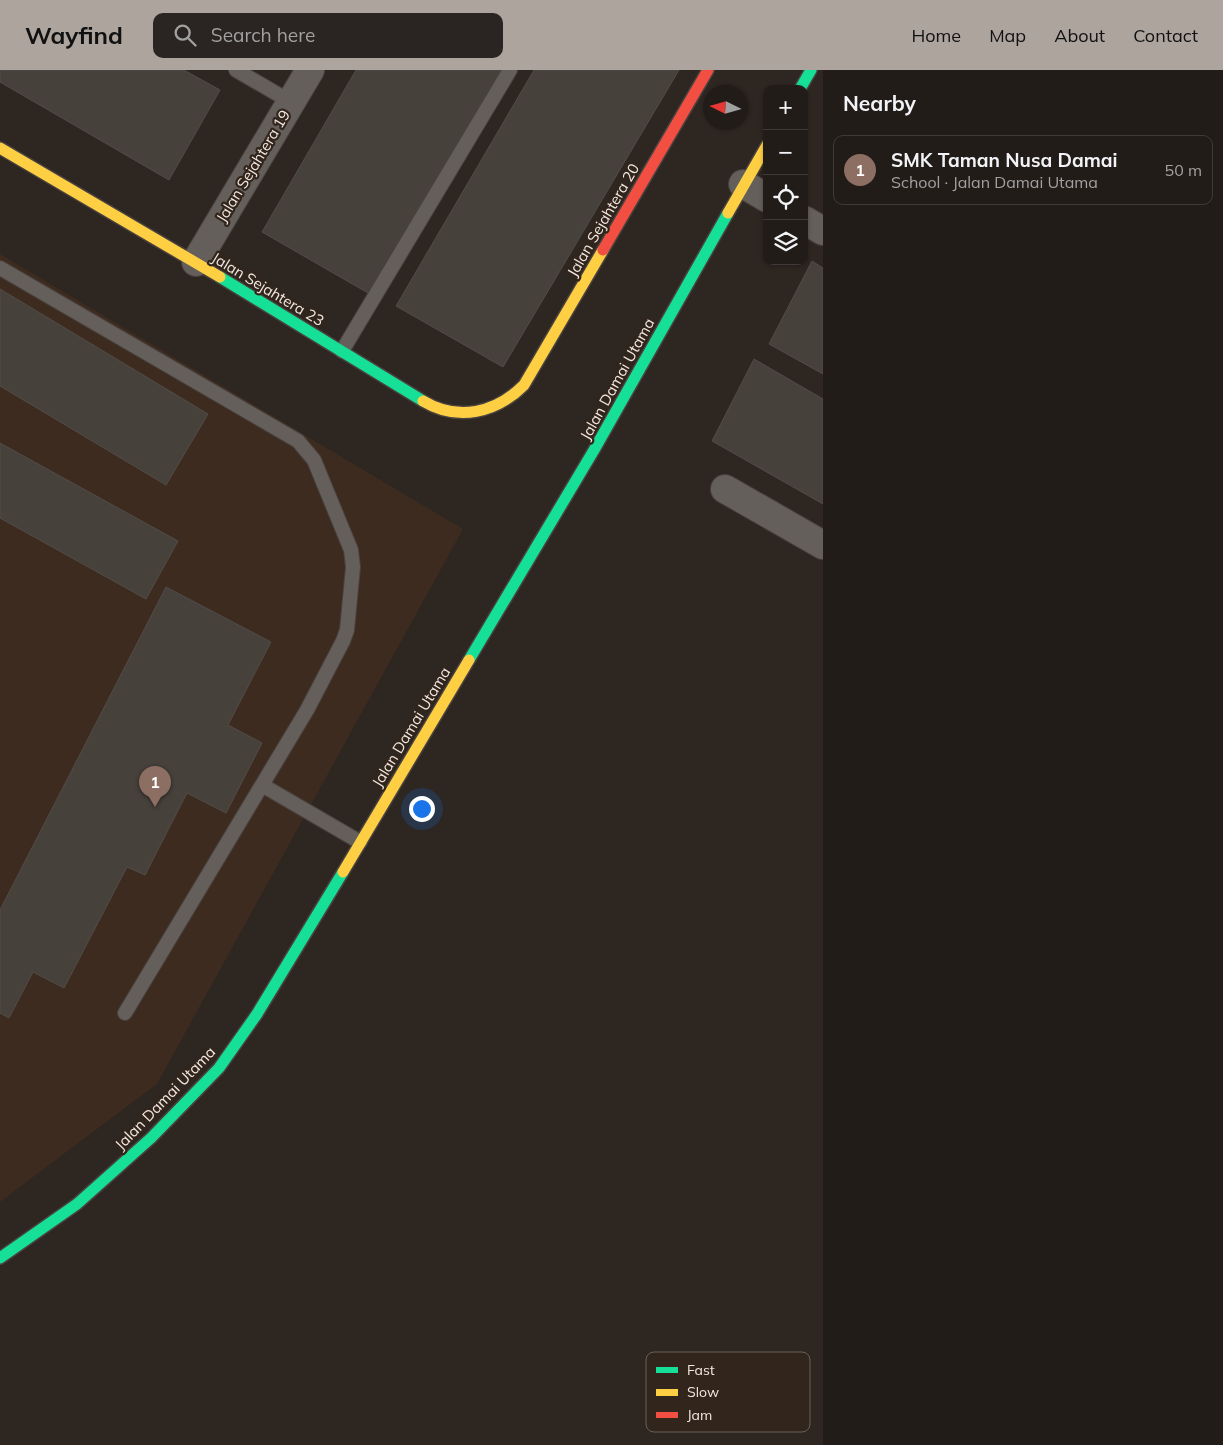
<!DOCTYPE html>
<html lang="en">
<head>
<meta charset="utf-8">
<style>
	:root { --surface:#221c19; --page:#2a2522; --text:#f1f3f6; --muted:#a2a1a2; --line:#3f3a38; --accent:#ada49e }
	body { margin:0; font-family:Mulish,sans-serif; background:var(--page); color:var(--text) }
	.controls { position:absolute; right:15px; top:15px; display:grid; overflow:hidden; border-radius:10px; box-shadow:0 1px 4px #0004 }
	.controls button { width:45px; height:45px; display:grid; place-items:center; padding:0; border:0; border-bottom:1px solid var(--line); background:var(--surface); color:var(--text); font:25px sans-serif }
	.compass { position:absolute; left:703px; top:15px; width:45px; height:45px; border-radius:50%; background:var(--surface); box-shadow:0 1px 4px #0004; rotate:275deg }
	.you { position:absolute; left:421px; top:738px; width:18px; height:18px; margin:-12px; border:4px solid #fff; border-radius:50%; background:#1a73e8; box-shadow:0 0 0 8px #1a73e833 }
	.badge { display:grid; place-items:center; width:32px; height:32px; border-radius:50%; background:var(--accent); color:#fff; font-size:16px; font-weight:700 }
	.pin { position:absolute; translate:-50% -41px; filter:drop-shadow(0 1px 2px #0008) }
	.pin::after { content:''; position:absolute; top:26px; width:18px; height:15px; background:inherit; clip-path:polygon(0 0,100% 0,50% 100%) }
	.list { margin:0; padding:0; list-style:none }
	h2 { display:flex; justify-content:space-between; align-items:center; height:65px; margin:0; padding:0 20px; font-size:21px }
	h2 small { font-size:16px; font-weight:400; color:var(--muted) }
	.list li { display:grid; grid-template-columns:32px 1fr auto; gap:15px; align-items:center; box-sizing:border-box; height:70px; margin:0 10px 10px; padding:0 10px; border:1px solid var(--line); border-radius:10px }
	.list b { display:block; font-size:19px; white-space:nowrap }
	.list p { margin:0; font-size:16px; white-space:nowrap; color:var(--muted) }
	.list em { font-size:16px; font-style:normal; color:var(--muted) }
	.icon { flex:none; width:28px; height:28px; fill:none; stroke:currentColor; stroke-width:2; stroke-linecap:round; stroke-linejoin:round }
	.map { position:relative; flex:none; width:823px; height:1375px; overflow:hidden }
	header { display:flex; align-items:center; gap:30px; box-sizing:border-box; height:70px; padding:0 25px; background:var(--accent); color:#111 }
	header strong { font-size:24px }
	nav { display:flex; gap:28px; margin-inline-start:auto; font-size:18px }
	.search { width:350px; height:45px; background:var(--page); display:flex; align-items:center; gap:12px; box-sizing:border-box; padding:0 18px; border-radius:10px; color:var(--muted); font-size:19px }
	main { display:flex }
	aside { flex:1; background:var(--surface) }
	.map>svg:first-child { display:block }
</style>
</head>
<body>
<header>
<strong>Wayfind</strong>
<div class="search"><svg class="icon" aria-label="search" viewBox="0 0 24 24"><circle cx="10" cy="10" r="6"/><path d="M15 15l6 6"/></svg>Search here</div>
<nav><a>Home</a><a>Map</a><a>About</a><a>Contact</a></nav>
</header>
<main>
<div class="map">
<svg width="823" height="1375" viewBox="0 0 823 1375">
	<rect width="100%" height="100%" fill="#2d2621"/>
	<path fill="#3d2b1f" d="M 0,184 L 463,459 L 157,1014 L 0,1132 Z"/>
	<path fill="#47413c" stroke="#524c48" d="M 0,0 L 184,0 L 220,20 L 169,110 L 0,12 Z
		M 356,0 L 501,0 L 368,223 L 262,162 Z
		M 534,0 L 679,0 L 503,297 L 396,236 Z
		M 812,191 L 823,198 L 823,304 L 769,274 Z
		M 0,219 L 208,344 L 166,415 L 0,316 Z
		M 754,289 L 823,329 L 823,434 L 712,371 Z
		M 0,373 L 178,471 L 146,529 L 0,448 Z
		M 166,517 L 271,572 L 228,655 L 262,673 L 226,743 L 187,723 L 145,805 L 127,797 L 64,918 L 33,902 L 9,948 L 0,943 L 0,840 Z"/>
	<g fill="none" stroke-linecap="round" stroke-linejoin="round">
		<defs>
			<path id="lane" d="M 236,0 L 291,32
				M 0,198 L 298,371 L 314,390 L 351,480 L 353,497 L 347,560 L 343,571 L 307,640 L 125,943
				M 342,281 L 510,0
				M 262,715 L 360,772"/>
			<path id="street" d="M 743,114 L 767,128
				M 804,150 L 823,161
				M 196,192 L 310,0
				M 725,419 L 823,475"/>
			<path id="fast" d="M 800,19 L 811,0
				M 220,207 L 423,331
				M 469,590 L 594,380 L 728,143
				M 0,1188 L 77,1134 L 151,1068 L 219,998 L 257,944 L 343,802"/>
			<path id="slow" d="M 0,78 L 220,207
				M 728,143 L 767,75
				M 423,331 C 458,352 496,343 524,315 L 603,180
				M 343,802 L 469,590"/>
			<path id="jam" d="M 603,180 L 708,0"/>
		</defs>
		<use href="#lane" stroke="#49423e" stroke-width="16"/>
		<use href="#street" stroke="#49423e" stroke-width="30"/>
		<use href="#fast" stroke="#49423e" stroke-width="14"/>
		<use href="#slow" stroke="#49423e" stroke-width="14"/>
		<use href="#jam" stroke="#49423e" stroke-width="14"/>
		<use href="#lane" stroke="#655f5c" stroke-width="14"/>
		<use href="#street" stroke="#655f5c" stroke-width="28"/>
		<use href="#fast" stroke="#16e098" stroke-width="11"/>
		<use href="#slow" stroke="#ffcf43" stroke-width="11"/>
		<use href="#jam" stroke="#f24e42" stroke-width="11"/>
	</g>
	<g text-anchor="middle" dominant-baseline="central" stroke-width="4.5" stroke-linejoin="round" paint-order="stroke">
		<g font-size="15" fill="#f2e8e2" stroke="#32251c">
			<text transform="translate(253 96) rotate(-59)">Jalan Sejahtera 19</text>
			<text transform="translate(603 150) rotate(-60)">Jalan Sejahtera 20</text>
			<text transform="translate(268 219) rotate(31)">Jalan Sejahtera 23</text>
			<text transform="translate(617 309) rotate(-61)">Jalan Damai Utama</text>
			<text transform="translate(411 657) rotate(-59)">Jalan Damai Utama</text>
			<text transform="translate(165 1028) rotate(-46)">Jalan Damai Utama</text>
		</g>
	</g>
	<rect x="646" y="1282" width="164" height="80" rx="8" fill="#32251c" stroke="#6c6057" stroke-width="1"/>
	<rect x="656" y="1297" width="22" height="6" fill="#16e098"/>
	<rect x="656" y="1319" width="22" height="7" fill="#ffcf43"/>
	<rect x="656" y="1342" width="22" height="6" fill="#f24e42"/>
	<g font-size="14" fill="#f2e8e2">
		<text x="687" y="1305">Fast</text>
		<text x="687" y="1327">Slow</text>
		<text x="687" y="1350">Jam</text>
	</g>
</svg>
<div class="controls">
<button>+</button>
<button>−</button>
<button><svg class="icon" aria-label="locate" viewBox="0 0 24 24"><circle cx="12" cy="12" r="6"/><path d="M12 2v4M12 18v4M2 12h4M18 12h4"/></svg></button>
<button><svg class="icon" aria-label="layers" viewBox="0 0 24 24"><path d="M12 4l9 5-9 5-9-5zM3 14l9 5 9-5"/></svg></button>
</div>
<svg class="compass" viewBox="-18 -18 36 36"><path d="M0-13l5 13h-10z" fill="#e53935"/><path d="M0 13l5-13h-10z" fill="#a2a1a2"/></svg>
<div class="you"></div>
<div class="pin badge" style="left:155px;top:737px;background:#8d6e63">1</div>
</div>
<aside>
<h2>Nearby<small></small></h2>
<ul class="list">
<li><span class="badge" style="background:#8d6e63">1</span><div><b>SMK Taman Nusa Damai</b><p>School · Jalan Damai Utama</p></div><em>50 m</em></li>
</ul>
</aside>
</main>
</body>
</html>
